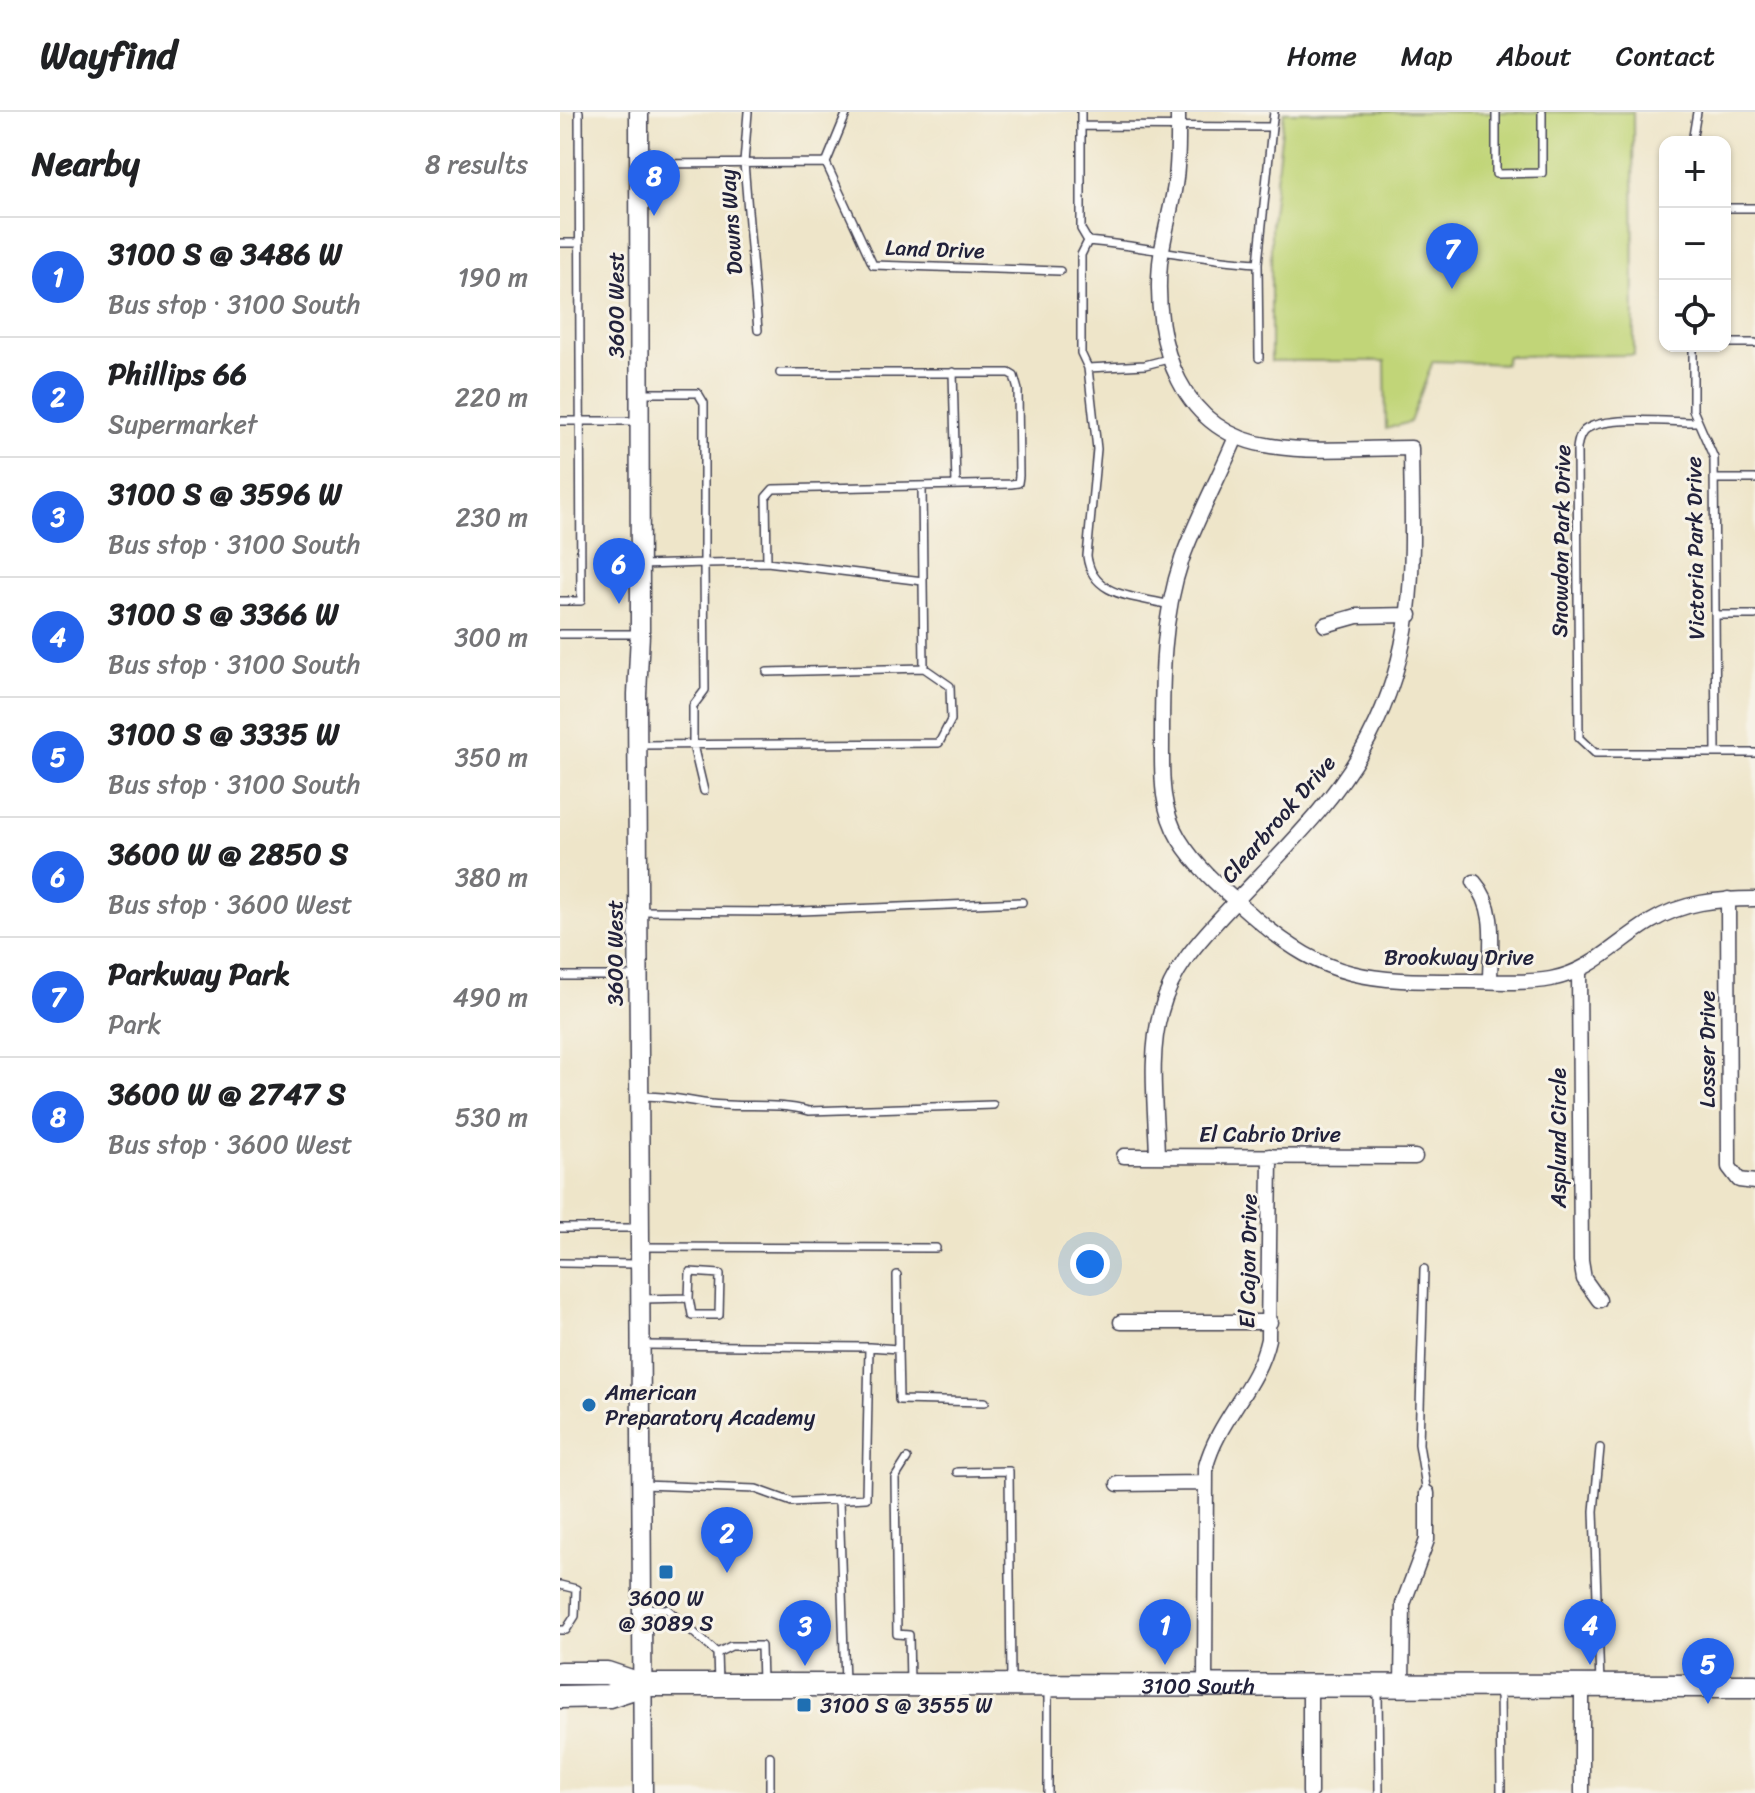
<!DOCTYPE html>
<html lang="en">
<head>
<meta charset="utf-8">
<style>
	:root { --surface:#fff; --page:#f6f6f6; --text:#202124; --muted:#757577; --line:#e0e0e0; --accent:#2563eb }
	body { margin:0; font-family:Sriracha,sans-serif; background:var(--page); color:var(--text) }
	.controls { position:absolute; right:24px; top:24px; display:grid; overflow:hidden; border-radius:16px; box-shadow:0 2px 6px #0004 }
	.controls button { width:72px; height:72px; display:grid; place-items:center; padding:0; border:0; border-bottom:2px solid var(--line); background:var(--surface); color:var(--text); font:40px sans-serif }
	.you { position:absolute; left:530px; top:1152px; width:28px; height:28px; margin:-20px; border:6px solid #fff; border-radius:50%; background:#1a73e8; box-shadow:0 0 0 12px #1a73e833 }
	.badge { display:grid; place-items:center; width:52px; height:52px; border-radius:50%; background:var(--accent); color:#fff; font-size:26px; font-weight:700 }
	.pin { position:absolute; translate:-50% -66px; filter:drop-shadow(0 2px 4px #0008) }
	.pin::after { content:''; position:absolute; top:42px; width:28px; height:24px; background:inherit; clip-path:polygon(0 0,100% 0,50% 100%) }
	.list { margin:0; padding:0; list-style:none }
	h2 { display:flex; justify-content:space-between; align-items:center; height:104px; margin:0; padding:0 32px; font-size:34px }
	h2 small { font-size:26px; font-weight:400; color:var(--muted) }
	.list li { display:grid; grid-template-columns:52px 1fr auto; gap:24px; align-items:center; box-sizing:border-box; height:120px; padding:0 32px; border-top:2px solid var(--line) }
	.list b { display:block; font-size:30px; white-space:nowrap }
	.list p { margin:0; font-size:26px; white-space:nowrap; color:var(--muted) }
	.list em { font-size:26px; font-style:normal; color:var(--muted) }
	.icon { flex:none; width:44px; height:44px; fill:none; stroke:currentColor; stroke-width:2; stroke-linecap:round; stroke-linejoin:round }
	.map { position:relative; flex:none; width:1195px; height:1681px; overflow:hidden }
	header { display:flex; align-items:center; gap:48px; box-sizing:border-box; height:112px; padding:0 40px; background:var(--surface); border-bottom:2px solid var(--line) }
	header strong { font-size:38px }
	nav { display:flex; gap:44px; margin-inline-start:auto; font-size:28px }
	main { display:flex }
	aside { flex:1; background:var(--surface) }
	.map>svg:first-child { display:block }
</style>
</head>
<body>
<header>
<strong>Wayfind</strong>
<nav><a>Home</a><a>Map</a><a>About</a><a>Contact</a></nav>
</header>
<main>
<aside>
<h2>Nearby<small>8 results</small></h2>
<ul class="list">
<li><span class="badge">1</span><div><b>3100 S @ 3486 W</b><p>Bus stop · 3100 South</p></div><em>190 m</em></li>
<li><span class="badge">2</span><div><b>Phillips 66</b><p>Supermarket</p></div><em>220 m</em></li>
<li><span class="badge">3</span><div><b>3100 S @ 3596 W</b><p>Bus stop · 3100 South</p></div><em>230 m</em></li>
<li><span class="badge">4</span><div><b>3100 S @ 3366 W</b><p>Bus stop · 3100 South</p></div><em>300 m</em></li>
<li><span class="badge">5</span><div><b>3100 S @ 3335 W</b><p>Bus stop · 3100 South</p></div><em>350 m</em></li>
<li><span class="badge">6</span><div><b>3600 W @ 2850 S</b><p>Bus stop · 3600 West</p></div><em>380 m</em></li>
<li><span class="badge">7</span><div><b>Parkway Park</b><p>Park</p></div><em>490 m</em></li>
<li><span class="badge">8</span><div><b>3600 W @ 2747 S</b><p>Bus stop · 3600 West</p></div><em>530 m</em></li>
</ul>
</aside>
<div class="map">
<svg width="1195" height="1681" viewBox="0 0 1195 1681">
	<rect width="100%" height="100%" fill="#f7f3e8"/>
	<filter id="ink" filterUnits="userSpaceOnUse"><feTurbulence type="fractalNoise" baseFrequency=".0125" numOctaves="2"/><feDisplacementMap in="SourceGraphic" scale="16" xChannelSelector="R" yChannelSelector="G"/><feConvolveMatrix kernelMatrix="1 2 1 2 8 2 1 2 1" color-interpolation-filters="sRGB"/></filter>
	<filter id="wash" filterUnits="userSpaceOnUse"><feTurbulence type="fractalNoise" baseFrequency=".006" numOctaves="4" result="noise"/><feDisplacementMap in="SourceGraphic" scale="32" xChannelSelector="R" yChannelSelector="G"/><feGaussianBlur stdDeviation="1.8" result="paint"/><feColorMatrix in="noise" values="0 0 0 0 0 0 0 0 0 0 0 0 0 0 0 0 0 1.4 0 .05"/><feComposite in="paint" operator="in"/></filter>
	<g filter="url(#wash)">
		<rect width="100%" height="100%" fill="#eee5c9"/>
		<path fill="#c1d578" stroke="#727c5a" stroke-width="2" d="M 724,0 L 1073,0 L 1074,243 L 947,244 L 945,252 L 873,249 L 850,310 L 826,317 L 825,249 L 711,249 L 711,110 Z"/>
	</g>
	<g filter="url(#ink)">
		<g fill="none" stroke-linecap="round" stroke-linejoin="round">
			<defs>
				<path id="service" d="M 188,0 L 184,51 L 198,218
					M 521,0 L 521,14
					M 936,0 L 936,62 L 982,61 L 982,0
					M 712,15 L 714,0
					M 1132,30 L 1137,0
					M 266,51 L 313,153 L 500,159
					M 266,51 L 287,0
					M 80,52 L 266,51
					M 1165,96 L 1195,96
					M 528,129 L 521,117 L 521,14 L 712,15 L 698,151 C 640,148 585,134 528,129 L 521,143 L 521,241 L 528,256 L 585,253 L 608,247
					M 0,131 L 20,131
					M 698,151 L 699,246
					M 1165,231 L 1195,231
					M 1133,234 L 1133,298 L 1154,346 L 1156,641
					M 528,256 L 537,337 L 527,444 C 532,486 576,484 610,493
					M 393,260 L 396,373
					M 80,281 L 138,281 L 144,291 L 144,451 L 82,453
					M 0,309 L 78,309
					M 1136,310 C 1111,310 1048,304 1028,316 C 1020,320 1018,328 1017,337 L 1019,626 L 1035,641 L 1195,641
					M 1154,367 L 1195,367
					M 362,374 L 363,469
					M 207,450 L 206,385 L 213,377 L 451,372 L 458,371 L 459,364 L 458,278 L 454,264 L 449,261 L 220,261
					M 0,489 L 21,489 L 19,0
					M 1155,503 L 1195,503
					M 0,522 L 78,522
					M 80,633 L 379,631 L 391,608 L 390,574 L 364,556
					M 144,679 L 133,633 L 133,594 L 145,578 L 144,451 L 207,450 L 363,469 L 364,556 L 207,560
					M 80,799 L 217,800 L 462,790
					M 0,864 L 76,864
					M 82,984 C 104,984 122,987 143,991 C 178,997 214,989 249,999 L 433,993
					M 0,1116 L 78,1116
					M 82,1135 L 376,1136
					M 0,1151 L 78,1152
					M 864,1157 L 859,1332 L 867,1381
					M 337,1163 L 338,1237
					M 82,1187 L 129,1186 L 130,1160 L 160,1162 L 159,1203 L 132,1203 L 129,1186
					M 309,1235 L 338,1237 L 339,1288 L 425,1290
					M 347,1347 L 335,1366 L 337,1522 L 349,1523 L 350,1571
					M 397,1360 L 449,1359 L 451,1570
					M 82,1373 L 196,1377 L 232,1390 L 306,1386 L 309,1235 L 83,1233
					M 279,1388 L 285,1571
					M 0,1473 L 16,1477 L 15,1504 L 6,1518 L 0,1518
					M 84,1496 L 107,1497 L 157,1541 L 158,1571
					M 157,1541 L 171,1534 L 201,1534 L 202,1571
					M 1040,1572 L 1034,1399 L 1040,1336
					M 488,1576 L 488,1681
					M 818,1576 L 819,1681
					M 940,1576 L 941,1681
					M 210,1644 L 210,1681"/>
				<path id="minor" d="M 676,325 C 659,366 637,405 622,447 C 602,506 602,565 602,627 C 602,661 600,696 619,727 C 638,758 667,781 694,805 C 769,870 811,869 907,869 C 934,869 964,872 991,867 C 1033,859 1056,830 1090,810 C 1123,790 1157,787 1195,787
					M 765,513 L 797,504 L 850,503
					M 914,770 C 938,797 930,835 930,869
					M 1168,787 L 1169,1055 L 1179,1068 L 1195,1070
					M 1019,859 L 1021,1149 L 1024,1167 L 1039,1188
					M 564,1044 L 855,1045
					M 597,1044 C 596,998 588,944 601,899 C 613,853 644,824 675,790 C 722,740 777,688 809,626 C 860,528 852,442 851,336 C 806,336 756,341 711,334 C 620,321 593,232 600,151 C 603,125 611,99 615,73 C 619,49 618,24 618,0
					M 561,1210 L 710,1210
					M 558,1372 L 644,1371
					M 645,1574 L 646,1354 C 658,1308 698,1274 708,1227 L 710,1044
					M 750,1574 L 750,1681
					M 842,1574 L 843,1492 L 867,1428 L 867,1381
					M 1022,1574 L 1022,1681"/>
				<path id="tertiary" d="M 79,0 L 80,522 L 77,582 L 83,1681"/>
				<g id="secondary">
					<path d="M 0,1561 L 47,1561 L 83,1573"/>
					<path id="s1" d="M 0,1585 L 49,1584 L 83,1573 L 1195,1574"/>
				</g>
			</defs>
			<use href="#service" stroke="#413f50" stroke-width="10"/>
			<use href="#minor" stroke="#413f50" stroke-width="17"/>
			<use href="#tertiary" stroke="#413f50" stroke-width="21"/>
			<use href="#secondary" stroke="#413f50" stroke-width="25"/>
			<use href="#service" stroke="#fff" stroke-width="7"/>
			<use href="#minor" stroke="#fff" stroke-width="14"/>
			<use href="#tertiary" stroke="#fff" stroke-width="18"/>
			<use href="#secondary" stroke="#fff" stroke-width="22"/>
		</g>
	</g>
	<g fill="#1f6fb2" stroke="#f7f3e8" stroke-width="3">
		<circle cx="29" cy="1293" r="8"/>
		<rect x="98" y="1452" width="16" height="16" rx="4"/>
		<rect x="236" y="1585" width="16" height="16" rx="4"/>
	</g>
	<g text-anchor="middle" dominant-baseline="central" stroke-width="6" stroke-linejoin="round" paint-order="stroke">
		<g font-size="22" fill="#22223b" stroke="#f7f3e8">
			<text transform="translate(171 110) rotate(-94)">Downs Way</text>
			<text transform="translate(375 137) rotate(2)">Land Drive</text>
			<text transform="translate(56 193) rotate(-90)">3600 West</text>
			<text transform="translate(1001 429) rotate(-89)">Snowdon Park Drive</text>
			<text transform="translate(1135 436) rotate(-91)">Victoria Park Drive</text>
			<text transform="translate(718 707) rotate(-49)">Clearbrook Drive</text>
			<text transform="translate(55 841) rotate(-90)">3600 West</text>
			<text x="899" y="845">Brookway Drive</text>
			<text transform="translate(1147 937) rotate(-90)">Losser Drive</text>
			<text x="710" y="1022">El Cabrio Drive</text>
			<text transform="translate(998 1026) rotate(-90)">Asplund Circle</text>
			<text transform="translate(688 1149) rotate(-89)">El Cajon Drive</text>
			<text stroke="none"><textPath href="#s1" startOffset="640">3100 South</textPath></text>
		</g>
		<g font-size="22" fill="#22223b" stroke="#f7f3e8" text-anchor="start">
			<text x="45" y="1280">American<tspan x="45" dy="25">Preparatory Academy</tspan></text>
			<text x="106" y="1486" text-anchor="middle">3600 W<tspan x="106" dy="25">@ 3089 S</tspan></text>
			<text x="260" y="1593">3100 S @ 3555 W</text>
		</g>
	</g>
</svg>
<div class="controls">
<button>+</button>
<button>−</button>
<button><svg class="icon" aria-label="locate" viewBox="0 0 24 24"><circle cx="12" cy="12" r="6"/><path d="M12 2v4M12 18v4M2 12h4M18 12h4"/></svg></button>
</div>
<div class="you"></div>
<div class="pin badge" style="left:605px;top:1553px">1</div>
<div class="pin badge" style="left:167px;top:1461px">2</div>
<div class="pin badge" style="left:245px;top:1554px">3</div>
<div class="pin badge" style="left:1030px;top:1553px">4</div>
<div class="pin badge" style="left:1148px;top:1592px">5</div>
<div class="pin badge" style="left:59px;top:492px">6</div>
<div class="pin badge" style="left:892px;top:177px">7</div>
<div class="pin badge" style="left:94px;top:104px">8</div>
</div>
</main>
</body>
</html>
